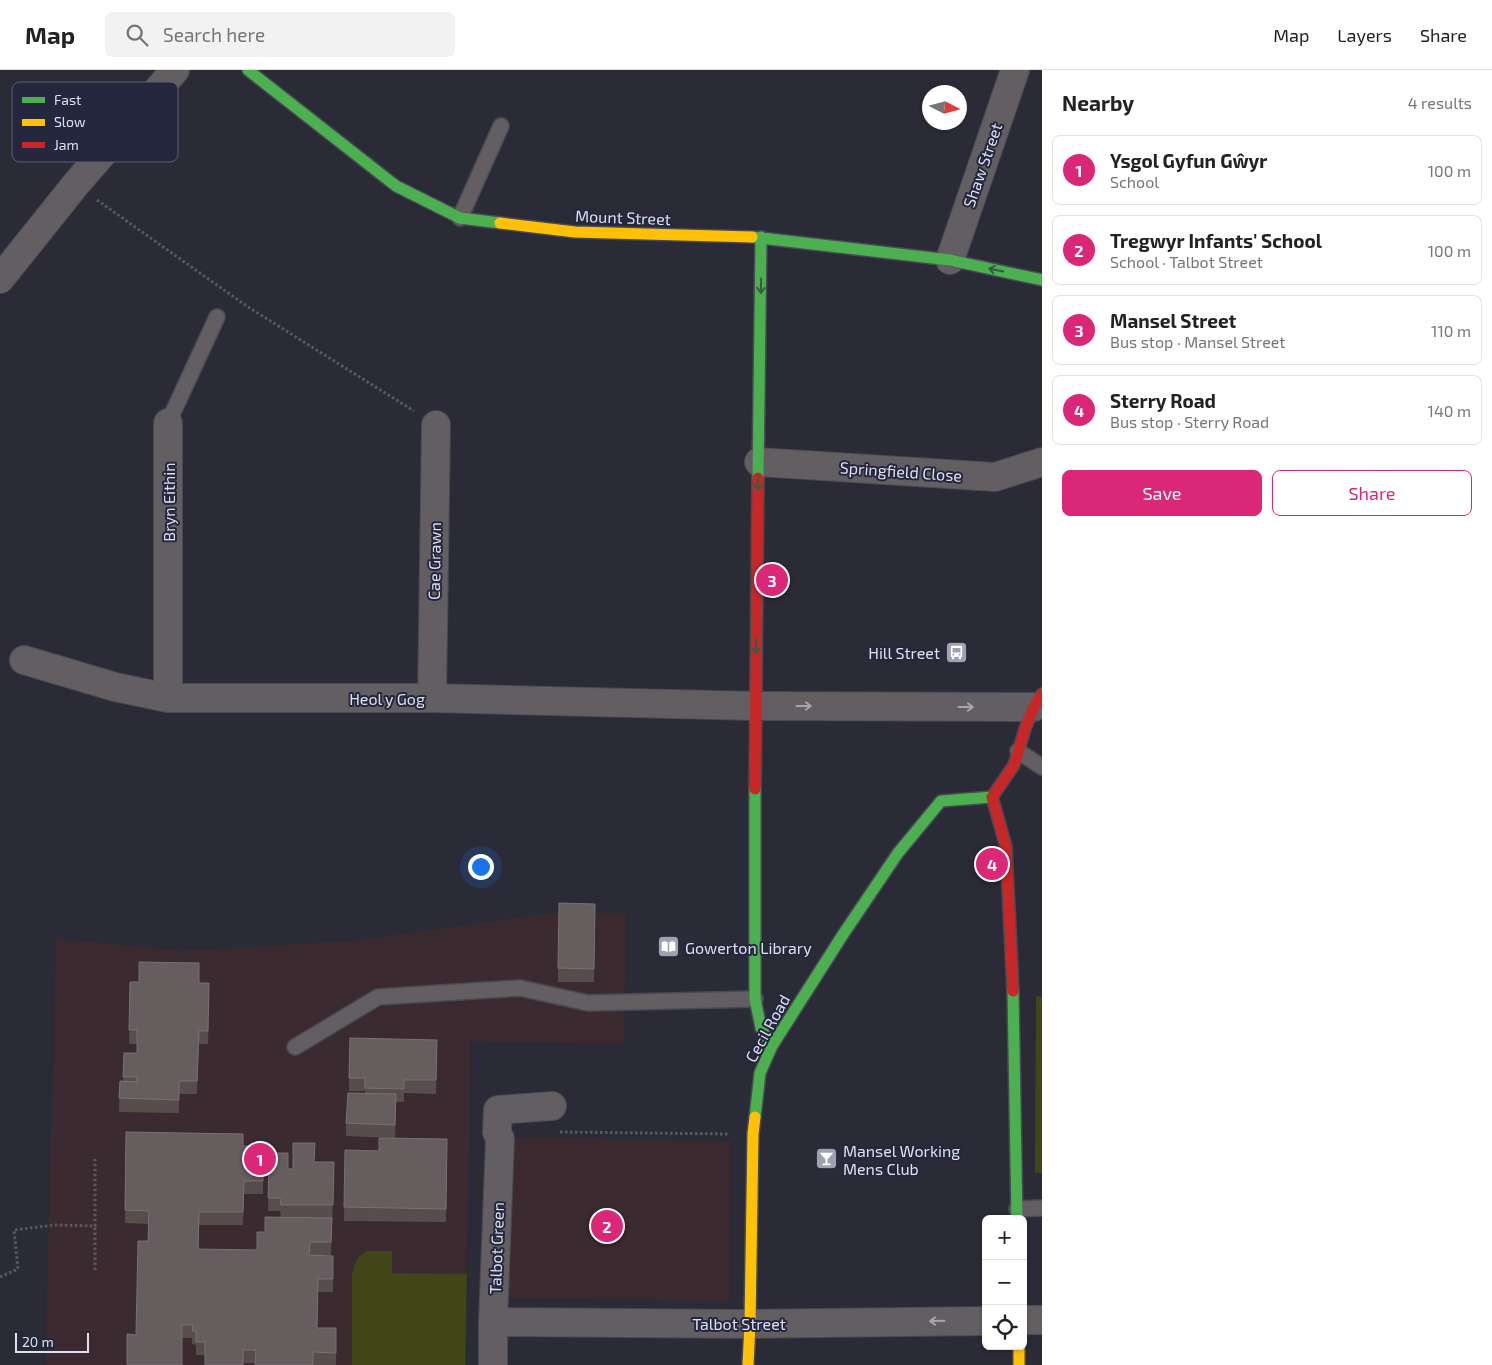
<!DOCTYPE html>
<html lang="en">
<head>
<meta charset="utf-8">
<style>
	:root { --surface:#fff; --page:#f2f2f2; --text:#222; --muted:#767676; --line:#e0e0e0; --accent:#db2777 }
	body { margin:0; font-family:"Exo 2",sans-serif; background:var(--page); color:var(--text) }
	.controls { position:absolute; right:15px; bottom:15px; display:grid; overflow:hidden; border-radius:8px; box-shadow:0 1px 4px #0004 }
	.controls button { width:45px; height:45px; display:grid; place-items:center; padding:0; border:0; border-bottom:1px solid var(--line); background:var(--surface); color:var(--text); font:25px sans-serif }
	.compass { position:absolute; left:922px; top:15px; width:45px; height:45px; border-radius:50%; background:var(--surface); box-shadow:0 1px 4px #0004; rotate:96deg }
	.scale { position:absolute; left:15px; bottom:12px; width:74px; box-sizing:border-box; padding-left:5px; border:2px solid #dde0ee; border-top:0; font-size:14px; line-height:18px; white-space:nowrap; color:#dde0ee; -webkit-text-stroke:4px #24273d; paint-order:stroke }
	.you { position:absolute; left:480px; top:796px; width:18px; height:18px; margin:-12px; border:4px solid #fff; border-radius:50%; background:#1a73e8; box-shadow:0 0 0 8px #1a73e833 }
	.badge { display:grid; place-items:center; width:32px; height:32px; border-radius:50%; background:var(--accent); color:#fff; font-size:16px; font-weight:700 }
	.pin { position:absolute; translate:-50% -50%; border:2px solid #fff; box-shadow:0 1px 5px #0006 }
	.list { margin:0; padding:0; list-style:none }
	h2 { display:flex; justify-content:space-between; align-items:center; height:65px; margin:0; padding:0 20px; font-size:21px }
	h2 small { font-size:16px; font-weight:400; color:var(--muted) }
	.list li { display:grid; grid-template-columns:32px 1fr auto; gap:15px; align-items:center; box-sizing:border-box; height:70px; margin:0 10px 10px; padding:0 10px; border:1px solid var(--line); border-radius:8px }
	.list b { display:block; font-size:19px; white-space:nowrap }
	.list p { margin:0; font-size:16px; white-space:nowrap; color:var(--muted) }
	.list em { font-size:16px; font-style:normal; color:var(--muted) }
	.actions { display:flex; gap:10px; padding:15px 20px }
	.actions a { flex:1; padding:11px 0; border:1px solid var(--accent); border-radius:8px; text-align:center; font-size:18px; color:var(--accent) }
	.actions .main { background:var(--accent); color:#fff }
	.icon { flex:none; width:28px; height:28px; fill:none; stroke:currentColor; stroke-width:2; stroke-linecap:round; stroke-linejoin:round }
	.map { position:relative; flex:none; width:1042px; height:1295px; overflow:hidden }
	header { display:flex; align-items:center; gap:30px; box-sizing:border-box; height:70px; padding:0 25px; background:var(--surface); border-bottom:1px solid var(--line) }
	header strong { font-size:24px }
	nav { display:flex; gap:28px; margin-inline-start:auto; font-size:18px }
	.search { width:350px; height:45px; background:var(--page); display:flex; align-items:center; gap:12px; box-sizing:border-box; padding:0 18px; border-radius:8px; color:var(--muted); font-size:19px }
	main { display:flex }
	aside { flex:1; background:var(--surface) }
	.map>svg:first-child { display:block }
</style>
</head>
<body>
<header>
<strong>Map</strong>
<div class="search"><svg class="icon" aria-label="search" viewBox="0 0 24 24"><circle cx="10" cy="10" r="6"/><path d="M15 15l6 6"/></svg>Search here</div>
<nav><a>Map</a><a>Layers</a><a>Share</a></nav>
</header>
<main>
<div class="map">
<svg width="1042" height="1295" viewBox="0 0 1042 1295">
	<rect width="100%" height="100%" fill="#2a2b37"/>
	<path fill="#3b2a30" d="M 551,843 L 626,843 L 624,974 L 471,971 L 465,1295 L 45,1295 L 56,869 L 182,881 L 352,871 Z
		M 510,1067 L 731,1071 L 729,1231 L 506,1228 Z"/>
	<path fill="#404618" d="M 1036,926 L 1042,927 L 1042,1103 L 1035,1103 Z
		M 366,1181 L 392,1181 L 392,1203 L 467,1204 L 465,1295 L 352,1295 L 352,1203 L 357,1189 Z"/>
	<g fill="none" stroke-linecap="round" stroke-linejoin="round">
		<defs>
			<path id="lane" d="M 460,148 L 501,56
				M 168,353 L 217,247
				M 1018,681 L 1042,697
				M 295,977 L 378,927 L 520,918 L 588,933 L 755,929
				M 1017,1139 L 1042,1138"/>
			<path id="street" d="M 950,190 L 1015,0
				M 0,209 L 76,114 L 175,0
				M 759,392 L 995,407 L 1042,392
				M 24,590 L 115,617 L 168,628 L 432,628 L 755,636 L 1034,637
				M 168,628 L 168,353
				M 432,628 L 436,355
				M 1023,1250 L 1042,1250
				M 493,1252 L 750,1254 L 986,1251
				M 493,1295 L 493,1252 L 500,1069 L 497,1062 L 498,1040 L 552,1036"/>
			<path id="fast" d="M 248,0 L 396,116 L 460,148 L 500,153
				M 752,167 L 950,190 L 1042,210
				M 758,408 L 761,167
				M 755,719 L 755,929 L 761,958 L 772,976
				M 1013,921 L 1017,1149
				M 755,1047 L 760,1003 L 772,976 L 842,866 L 898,783 L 941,731 L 992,727"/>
			<path id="slow" d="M 500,153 L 575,162 L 752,167
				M 1019,1276 L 1019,1295
				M 748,1295 L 750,1254 L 753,1064 L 755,1047"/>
			<path id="jam" d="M 755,719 L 758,408
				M 1013,921 L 1006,777 L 992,727 L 1014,695 L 1026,656 L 1034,637 L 1042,624"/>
		</defs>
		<use href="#lane" stroke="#474953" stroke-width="18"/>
		<use href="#street" stroke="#474953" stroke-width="30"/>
		<use href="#fast" stroke="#474953" stroke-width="14"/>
		<use href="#slow" stroke="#474953" stroke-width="14"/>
		<use href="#jam" stroke="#474953" stroke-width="14"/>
		<path stroke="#5a595d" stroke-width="3" stroke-dasharray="2.5 2.5" stroke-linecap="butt" d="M 97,130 L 248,237 L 414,341
			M 560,1062 L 729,1064
			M 95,1200 L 95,1156
			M 0,1207 L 18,1199 L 14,1160 L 55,1155 L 95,1156 L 95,1089"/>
		<use href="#lane" stroke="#625e61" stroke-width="15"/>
		<use href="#street" stroke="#625e61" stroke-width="28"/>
		<use href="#fast" stroke="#4caf50" stroke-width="11"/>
		<use href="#slow" stroke="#ffc107" stroke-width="11"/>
		<use href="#jam" stroke="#c62828" stroke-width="11"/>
	</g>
	<path fill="#584d4d" d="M 595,834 L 594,912 L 558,912 L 558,898 Z
		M 130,912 L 199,913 L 209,927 L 208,974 L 199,974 L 197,1024 L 179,1024 L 179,1043 L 119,1042 L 120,1011 L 123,1011 L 124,983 L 137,983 L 137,974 L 129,974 Z
		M 350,968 L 437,970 L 436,1024 L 404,1023 L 404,1032 L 396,1032 L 395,1068 L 346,1066 L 346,1053 L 365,1023 L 365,1021 L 349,1021 Z
		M 126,1062 L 243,1076 L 263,1076 L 263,1124 L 244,1124 L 243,1155 L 199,1155 L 199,1179 L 257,1180 L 265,1162 L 281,1147 L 280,1141 L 268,1141 L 269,1096 L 293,1099 L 315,1092 L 334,1092 L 331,1185 L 310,1185 L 333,1186 L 333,1222 L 318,1222 L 317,1258 L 336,1258 L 336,1295 L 255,1295 L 255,1293 L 243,1293 L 205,1285 L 196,1285 L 196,1275 L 192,1274 L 192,1268 L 182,1268 L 182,1295 L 127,1295 L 127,1264 L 136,1265 L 148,1171 L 149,1154 L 125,1153 Z
		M 447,1069 L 446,1152 L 344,1151 L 345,1080 L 379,1081 Z"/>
	<path fill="#665d5e" stroke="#797175" d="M 559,833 L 595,834 L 594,899 L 558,898 Z
		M 139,892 L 199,893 L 199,913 L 209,913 L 208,961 L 199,961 L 197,1011 L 179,1011 L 179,1030 L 119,1028 L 120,1011 L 137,1012 L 137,1007 L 123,1007 L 124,983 L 137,983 L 137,960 L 129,960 L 130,912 L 139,912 Z
		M 350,968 L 437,970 L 436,1010 L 404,1010 L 404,1019 L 365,1018 L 365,1008 L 349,1008 Z
		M 348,1023 L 396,1024 L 395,1055 L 346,1053 Z
		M 126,1062 L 243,1064 L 243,1076 L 263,1076 L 263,1111 L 244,1111 L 243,1142 L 199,1142 L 198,1179 L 257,1180 L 257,1162 L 265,1162 L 265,1147 L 332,1148 L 331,1172 L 310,1172 L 309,1185 L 333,1186 L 333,1209 L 318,1209 L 317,1258 L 336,1258 L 336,1283 L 313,1282 L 313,1295 L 255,1295 L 256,1280 L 243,1280 L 243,1295 L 205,1295 L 205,1272 L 196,1272 L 196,1261 L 192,1261 L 193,1255 L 182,1255 L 182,1295 L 129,1295 L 127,1294 L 127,1264 L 136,1265 L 138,1171 L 148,1171 L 149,1141 L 125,1140 Z
		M 379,1068 L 447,1069 L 446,1139 L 344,1137 L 345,1080 L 379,1081 Z
		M 293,1073 L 315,1073 L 314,1092 L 334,1092 L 333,1135 L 281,1135 L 280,1128 L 268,1128 L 269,1096 L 277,1097 L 277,1083 L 288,1083 L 288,1099 L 293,1099 Z"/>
	<defs><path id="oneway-shaft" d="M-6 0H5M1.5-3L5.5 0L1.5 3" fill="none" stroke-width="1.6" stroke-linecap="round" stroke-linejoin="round" transform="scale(1.25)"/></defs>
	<g stroke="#345d45">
		<use href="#oneway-shaft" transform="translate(996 200) rotate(-168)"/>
		<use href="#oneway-shaft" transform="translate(761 216) rotate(91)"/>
		<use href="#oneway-shaft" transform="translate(758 413) rotate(91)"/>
		<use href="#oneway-shaft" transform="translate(756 576) rotate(91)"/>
	</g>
	<g stroke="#a6a6af">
		<use href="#oneway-shaft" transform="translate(804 636)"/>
		<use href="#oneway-shaft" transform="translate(966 637)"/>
		<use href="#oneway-shaft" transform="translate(937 1251) rotate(179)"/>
	</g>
	<defs>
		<symbol id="bus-square" viewBox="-11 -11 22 22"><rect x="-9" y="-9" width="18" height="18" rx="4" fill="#9ea1ae" stroke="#24273d"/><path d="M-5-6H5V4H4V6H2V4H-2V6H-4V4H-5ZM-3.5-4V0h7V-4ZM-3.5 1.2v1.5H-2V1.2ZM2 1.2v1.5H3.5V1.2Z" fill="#fff"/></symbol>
		<symbol id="library-square" viewBox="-11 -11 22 22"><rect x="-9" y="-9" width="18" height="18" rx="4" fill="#9ea1ae" stroke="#24273d"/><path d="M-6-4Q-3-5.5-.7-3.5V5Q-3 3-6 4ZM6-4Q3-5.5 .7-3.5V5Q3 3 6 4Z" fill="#fff"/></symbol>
		<symbol id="bar-square" viewBox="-11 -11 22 22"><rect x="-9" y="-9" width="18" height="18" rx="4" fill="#9ea1ae" stroke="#24273d"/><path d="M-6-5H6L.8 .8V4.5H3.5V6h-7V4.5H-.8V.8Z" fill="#fff"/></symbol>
	</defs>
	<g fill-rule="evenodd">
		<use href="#bus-square" x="944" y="570" width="25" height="25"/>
		<use href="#library-square" x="656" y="864" width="25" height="25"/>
		<use href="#bar-square" x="814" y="1076" width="25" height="25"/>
	</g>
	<g text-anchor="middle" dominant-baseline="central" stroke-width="4" stroke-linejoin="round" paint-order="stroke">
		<g font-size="16" fill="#dde0ee" stroke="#24273d">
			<text transform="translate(982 95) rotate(-71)">Shaw Street</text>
			<text transform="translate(623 147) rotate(2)">Mount Street</text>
			<text transform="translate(901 401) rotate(4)">Springfield Close</text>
			<text transform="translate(168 432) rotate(-90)">Bryn Eithin</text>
			<text transform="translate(434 491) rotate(-89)">Cae Grawn</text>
			<text x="387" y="628">Heol y Gog</text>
			<text transform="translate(767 958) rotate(-61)">Cecil Road</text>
			<text transform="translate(496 1178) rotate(-88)">Talbot Green</text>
			<text x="739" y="1253">Talbot Street</text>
		</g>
		<g font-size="16" fill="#dde0ee" stroke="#24273d" text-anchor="start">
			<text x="940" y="582" text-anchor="end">Hill Street</text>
			<text x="685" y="877">Gowerton Library</text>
			<text x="843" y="1080">Mansel Working<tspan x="843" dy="18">Mens Club</tspan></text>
		</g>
	</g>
	<rect x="12" y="12" width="166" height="80" rx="8" fill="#24273d" stroke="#5c5e72" stroke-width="1"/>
	<rect x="22" y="27" width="23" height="6" fill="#4caf50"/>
	<rect x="22" y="49" width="23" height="7" fill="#ffc107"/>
	<rect x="22" y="72" width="23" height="6" fill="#c62828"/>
	<g font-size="14" fill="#dde0ee">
		<text x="54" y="35">Fast</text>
		<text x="54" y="57">Slow</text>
		<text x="54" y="80">Jam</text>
	</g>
</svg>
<div class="controls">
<button>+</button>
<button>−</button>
<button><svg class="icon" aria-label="locate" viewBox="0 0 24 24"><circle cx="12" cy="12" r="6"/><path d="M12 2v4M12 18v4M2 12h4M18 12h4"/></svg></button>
</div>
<svg class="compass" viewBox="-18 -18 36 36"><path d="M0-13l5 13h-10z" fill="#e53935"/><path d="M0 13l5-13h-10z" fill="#767676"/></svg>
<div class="scale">20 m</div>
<div class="you"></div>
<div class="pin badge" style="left:260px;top:1089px">1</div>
<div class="pin badge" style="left:607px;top:1156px">2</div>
<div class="pin badge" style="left:772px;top:510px">3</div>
<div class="pin badge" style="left:992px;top:794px">4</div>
</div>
<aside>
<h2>Nearby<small>4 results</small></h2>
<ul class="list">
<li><span class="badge">1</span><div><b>Ysgol Gyfun Gŵyr</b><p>School</p></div><em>100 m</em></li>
<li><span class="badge">2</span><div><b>Tregwyr Infants' School</b><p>School · Talbot Street</p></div><em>100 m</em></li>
<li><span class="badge">3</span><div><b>Mansel Street</b><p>Bus stop · Mansel Street</p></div><em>110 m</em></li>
<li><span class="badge">4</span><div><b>Sterry Road</b><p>Bus stop · Sterry Road</p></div><em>140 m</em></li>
</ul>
<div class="actions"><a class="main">Save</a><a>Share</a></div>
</aside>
</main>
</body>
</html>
